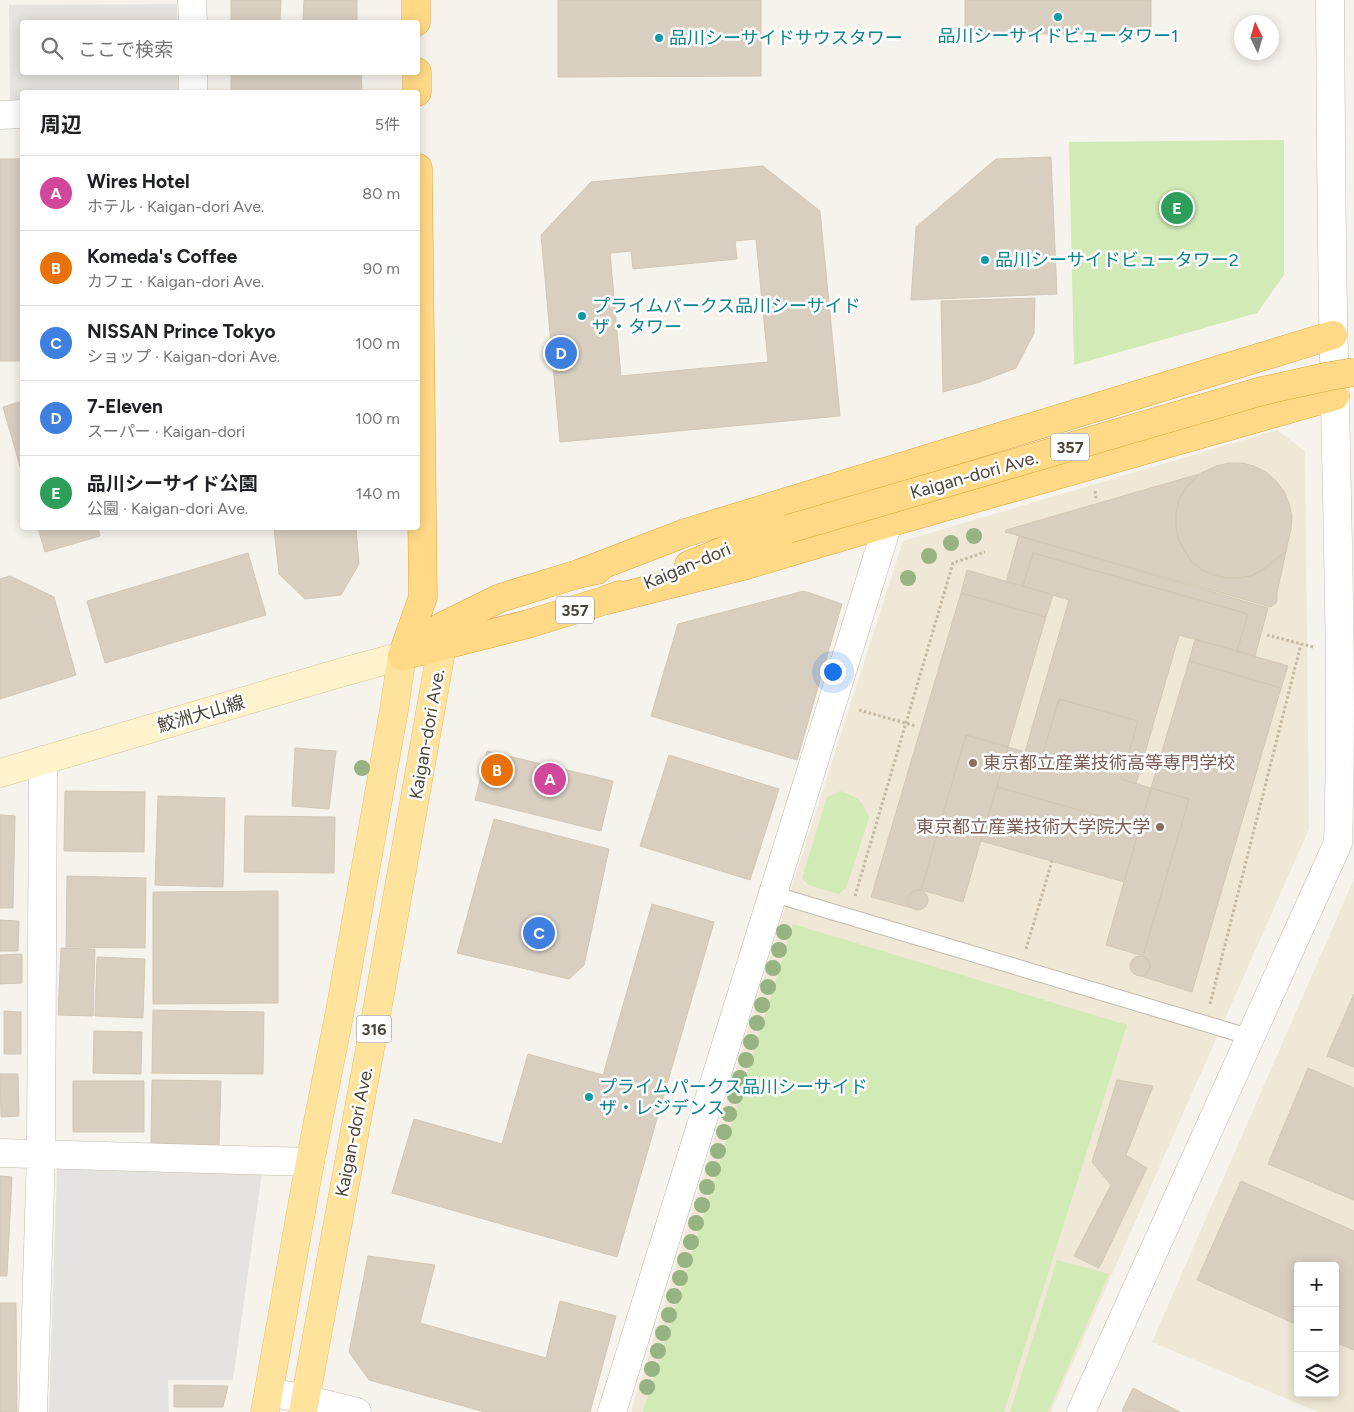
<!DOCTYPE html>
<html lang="ja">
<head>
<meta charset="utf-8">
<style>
	:root { --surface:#fff; --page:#f2f2f2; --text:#202124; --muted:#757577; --line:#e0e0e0; --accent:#db2777 }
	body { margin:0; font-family:Figtree,"Noto Sans JP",sans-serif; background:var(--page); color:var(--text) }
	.controls { position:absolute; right:15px; bottom:15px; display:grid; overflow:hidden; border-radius:5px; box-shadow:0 2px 12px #0003 }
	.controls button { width:45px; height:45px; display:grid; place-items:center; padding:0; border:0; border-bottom:1px solid var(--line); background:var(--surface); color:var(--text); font:25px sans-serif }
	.compass { position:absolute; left:1234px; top:15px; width:45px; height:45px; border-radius:50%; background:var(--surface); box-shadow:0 2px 12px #0003; rotate:355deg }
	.you { position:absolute; left:832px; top:671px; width:18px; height:18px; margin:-12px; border:4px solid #fff; border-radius:50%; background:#1a73e8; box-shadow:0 0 0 8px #1a73e833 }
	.badge { display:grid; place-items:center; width:32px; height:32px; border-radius:50%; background:var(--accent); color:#fff; font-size:16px; font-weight:700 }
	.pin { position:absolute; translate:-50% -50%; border:2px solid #fff; box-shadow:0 1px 5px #0006 }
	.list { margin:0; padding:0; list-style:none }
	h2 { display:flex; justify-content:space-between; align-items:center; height:65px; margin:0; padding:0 20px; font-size:21px }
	h2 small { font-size:16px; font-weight:400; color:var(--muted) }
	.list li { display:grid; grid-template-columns:32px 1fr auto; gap:15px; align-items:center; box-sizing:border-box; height:75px; padding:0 20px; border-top:1px solid var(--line) }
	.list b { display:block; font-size:19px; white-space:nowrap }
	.list p { margin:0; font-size:16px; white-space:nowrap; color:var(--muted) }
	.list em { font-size:16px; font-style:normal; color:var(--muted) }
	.icon { flex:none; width:28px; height:28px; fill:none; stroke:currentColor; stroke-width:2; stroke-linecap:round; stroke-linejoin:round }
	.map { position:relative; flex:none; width:1354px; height:1412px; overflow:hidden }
	.search { position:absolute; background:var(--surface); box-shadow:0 2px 12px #0003; left:20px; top:20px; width:400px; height:55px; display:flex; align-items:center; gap:12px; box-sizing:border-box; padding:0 18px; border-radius:5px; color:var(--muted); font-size:19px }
	.panel { position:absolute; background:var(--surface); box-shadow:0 2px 12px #0003; left:20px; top:90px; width:400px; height:440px; border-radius:5px }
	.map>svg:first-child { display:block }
</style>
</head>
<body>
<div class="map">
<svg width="1354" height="1412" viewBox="0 0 1354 1412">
	<rect width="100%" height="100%" fill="#f6f3ec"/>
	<path fill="#efe8d6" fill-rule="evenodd" d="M 1277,430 L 1305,451 L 1309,829 L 1051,1412 L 631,1412 L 781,921 L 903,541 Z
		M 1354,879 L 1354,1412 L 1318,1412 L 1152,1342 ZM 1298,1266 L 1335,1266 L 1335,1393 L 1298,1393 Z"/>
	<path fill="#d2eab5" d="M 1284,140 L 1284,275 L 1257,313 L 1074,365 L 1069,142 Z
		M 840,791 C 856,796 864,801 869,818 L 846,888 L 839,894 L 808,885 L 802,878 L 827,797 Z
		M 793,924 L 1127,1025 L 1004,1412 L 643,1412 Z
		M 1057,1260 L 1109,1274 L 1048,1412 L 1010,1412 Z"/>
	<path fill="#e5e3e0" d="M 177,4 L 177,22 L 22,22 L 22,72 L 178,73 L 178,92 L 22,92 L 22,104 L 10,105 L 9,5 Z
		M 57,1168 L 262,1173 L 233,1380 L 168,1380 L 169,1412 L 49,1412 Z"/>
	<path fill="#d8cfc1" stroke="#d3c7b4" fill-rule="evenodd" d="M 231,0 L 281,0 L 280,22 L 231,22 Z
		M 304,0 L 357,0 L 357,21 L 303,22 Z
		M 558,0 L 761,0 L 761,76 L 558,77 Z
		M 965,0 L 1151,0 L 1151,34 L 965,34 Z
		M 231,72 L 361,72 L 362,92 L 231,92 Z
		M 1051,157 L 1057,294 L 911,300 L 916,227 L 996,159 Z
		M 0,159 L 22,159 L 22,361 L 0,361 Z
		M 763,166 L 820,211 L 840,416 L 560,442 L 541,235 L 591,182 ZM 756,239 L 768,362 L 621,376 L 610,253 L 631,251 L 633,269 L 737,259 L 735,241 Z
		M 1035,298 L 1034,333 L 1016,368 L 980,382 L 943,392 L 941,301 Z
		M 22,401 L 22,473 L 3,407 Z
		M 1229,463 L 1242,463 L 1254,466 L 1266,472 L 1276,481 L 1284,491 L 1289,503 L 1292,516 L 1291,529 L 1286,551 L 1263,570 L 1251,576 L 1238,578 L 1226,578 L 1213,575 L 1201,569 L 1191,561 L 1184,550 L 1178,538 L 1176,526 L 1176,513 L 1179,500 L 1185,489 L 1199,474 L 1216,466 Z
		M 1199,474 L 1185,489 L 1179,500 L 1176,513 L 1176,526 L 1178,538 L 1184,550 L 1191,561 L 1201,569 L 1213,575 L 1226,578 L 1238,578 L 1251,576 L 1263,570 L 1286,551 L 1277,593 L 1277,602 L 1271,607 L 1005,532 L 1006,530 Z
		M 38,528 L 98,528 L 100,536 L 45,552 Z
		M 274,528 L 356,528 L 359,564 L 341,595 L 305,599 L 279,574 Z
		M 1019,536 L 1268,608 L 1255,656 L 1237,651 L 1248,614 L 1033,553 L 1023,586 L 1006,582 Z
		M 248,553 L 266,615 L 105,663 L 87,601 Z
		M 1033,553 L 1248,614 L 1237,651 L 1179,635 L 1136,784 L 1121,779 L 1138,721 L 1059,699 L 1042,757 L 1025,752 L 1069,600 L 1023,586 Z
		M 967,570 L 1053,595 L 1046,617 L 961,593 Z
		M 10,576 L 54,597 L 76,675 L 0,699 L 0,579 Z
		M 804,591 L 842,604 L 797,760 L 651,716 L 678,624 Z
		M 961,593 L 1046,617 L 1008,747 L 966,735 L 921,890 L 913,891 L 909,897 L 909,905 L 912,908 L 871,897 Z
		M 1195,639 L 1288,666 L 1281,688 L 1189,661 Z
		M 1189,661 L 1281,688 L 1192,992 L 1141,976 L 1145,975 L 1150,969 L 1149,961 L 1143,956 L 1189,799 L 1151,788 Z
		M 1059,699 L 1138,721 L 1121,779 L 1151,788 L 1140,827 L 997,787 L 1008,747 L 1042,757 Z
		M 966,735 L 1008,747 L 963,902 L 921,890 Z
		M 295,748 L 336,751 L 329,809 L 292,806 Z
		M 487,751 L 613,781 L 601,831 L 475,800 Z
		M 669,755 L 779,789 L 750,880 L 640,846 Z
		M 997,787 L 1140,827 L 1124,882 L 981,841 Z
		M 1151,788 L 1189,799 L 1143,956 L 1106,945 Z
		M 65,791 L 145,792 L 144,852 L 64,851 Z
		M 158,796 L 225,798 L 223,887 L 155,885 Z
		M 0,815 L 15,816 L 13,908 L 0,908 Z
		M 245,816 L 335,817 L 334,873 L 244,872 Z
		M 494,819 L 609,849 L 584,965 L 569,979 L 457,953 Z
		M 67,876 L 146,878 L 145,948 L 66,947 Z
		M908 900a10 10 0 1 1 20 0a10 10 0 1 1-20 0Z
		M 278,891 L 278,1003 L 153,1004 L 153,892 Z
		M 652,904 L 714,922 L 617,1257 L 392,1193 L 414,1119 L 502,1144 L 528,1054 L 603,1075 Z
		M 0,920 L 19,921 L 18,951 L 0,951 Z
		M 61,948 L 95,949 L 93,1016 L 58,1015 Z
		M 22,954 L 22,983 L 0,984 L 0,955 Z
		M1130 966a10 10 0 1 1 20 0a10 10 0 1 1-20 0Z
		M 97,957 L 145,959 L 143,1018 L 95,1016 Z
		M 1354,994 L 1354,1067 L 1327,1056 Z
		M 153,1010 L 264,1012 L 263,1074 L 152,1073 Z
		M 4,1011 L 21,1012 L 21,1054 L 4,1054 Z
		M 94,1031 L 142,1032 L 141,1074 L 93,1073 Z
		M 1308,1068 L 1354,1088 L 1354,1200 L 1268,1164 Z
		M 0,1074 L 18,1074 L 19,1116 L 1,1117 Z
		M 152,1080 L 221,1081 L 219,1145 L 151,1144 Z
		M 1117,1080 L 1153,1086 L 1126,1155 L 1147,1168 L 1099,1268 L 1074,1256 L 1111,1185 L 1092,1162 Z
		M 73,1081 L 144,1081 L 144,1132 L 73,1132 Z
		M 0,1176 L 12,1177 L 7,1276 L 0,1276 Z
		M 1241,1181 L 1354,1231 L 1354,1350 L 1335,1342 L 1335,1266 L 1298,1266 L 1298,1325 L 1197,1280 Z
		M 368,1256 L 435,1265 L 420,1323 L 546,1358 L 560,1301 L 616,1316 L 590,1412 L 485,1412 L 369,1380 L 349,1352 Z
		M 0,1303 L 16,1303 L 17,1412 L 0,1412 Z
		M 174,1385 L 228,1386 L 223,1407 L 174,1407 Z
		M 1133,1388 L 1180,1412 L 1122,1411 Z"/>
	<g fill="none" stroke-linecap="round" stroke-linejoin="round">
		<defs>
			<path id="service" d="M 773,894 L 1250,1037"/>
			<path id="minor" d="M 192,0 L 193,22
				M 193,72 L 193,92
				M 0,115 L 22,114
				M 0,1153 L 310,1162
				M 33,1412 L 41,1153 L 43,760
				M 612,1412 L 888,523"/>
			<path id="tertiary" d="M 269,1392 L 305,1399 L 357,1412
				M 1081,1412 L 1338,843 C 1343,680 1337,518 1334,356 C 1331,237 1331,119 1330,0"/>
			<path id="secondary" d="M 0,773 L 343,672 L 402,656"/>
			<path id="primary" d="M 265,1412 L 310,1162 L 340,1011 L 394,710 L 402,656
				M 303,1412 L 376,1016 L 442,646"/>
			<path id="trunk" d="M 416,0 L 416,22
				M 417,72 L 417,92
				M 689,565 L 741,544 L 788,529
				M 578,574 L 685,533 L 1333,335
				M 603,601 L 743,566 L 888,523 L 1335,396
				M 414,647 L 441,627 L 500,598 L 578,574 L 597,570
				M 402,656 L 423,597 L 418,168
				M 402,656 L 528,624 L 603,601 L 619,595"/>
		</defs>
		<use href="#service" stroke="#c2bbae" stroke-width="17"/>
		<use href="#minor" stroke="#c2bbae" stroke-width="29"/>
		<use href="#tertiary" stroke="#c2bbae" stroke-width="29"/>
		<use href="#secondary" stroke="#d6c79b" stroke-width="29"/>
		<use href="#primary" stroke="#e6c16a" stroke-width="29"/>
		<use href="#trunk" stroke="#e0a43c" stroke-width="29"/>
		<path stroke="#c4b79f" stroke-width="3" stroke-dasharray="2.5 2.5" stroke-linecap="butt" d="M 1095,491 L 1096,498
			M 1267,635 L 1313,647
			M 859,710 L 916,726
			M 855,896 L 953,563 L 985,552
			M 1026,949 L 1052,861
			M 1210,1004 L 1301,644"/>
		<use href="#service" stroke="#fff" stroke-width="15"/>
		<use href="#minor" stroke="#fff" stroke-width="28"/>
		<use href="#tertiary" stroke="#fff" stroke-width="28"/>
		<use href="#secondary" stroke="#fff3cd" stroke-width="28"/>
		<use href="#primary" stroke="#ffe39c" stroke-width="28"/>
		<use href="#trunk" stroke="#ffd985" stroke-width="28"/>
		<defs>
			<path id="trunk-bridge" d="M 788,529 L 1262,391 L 1330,376 L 1354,372"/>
		</defs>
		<use href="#trunk-bridge" stroke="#e0a43c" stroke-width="29" stroke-linecap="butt"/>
		<use href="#trunk-bridge" stroke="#ffd985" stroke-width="28"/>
	</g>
	<g fill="#97b381">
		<circle cx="974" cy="536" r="8"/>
		<circle cx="951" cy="543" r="8"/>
		<circle cx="929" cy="556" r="8"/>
		<circle cx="908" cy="578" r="8"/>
		<circle cx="362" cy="768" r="8"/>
		<circle cx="784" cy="932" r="8"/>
		<circle cx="779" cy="950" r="8"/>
		<circle cx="773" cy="968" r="8"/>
		<circle cx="768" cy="987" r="8"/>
		<circle cx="762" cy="1005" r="8"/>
		<circle cx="757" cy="1023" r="8"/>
		<circle cx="751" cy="1042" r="8"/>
		<circle cx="746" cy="1060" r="8"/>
		<circle cx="740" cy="1078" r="8"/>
		<circle cx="735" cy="1096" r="8"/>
		<circle cx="729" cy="1114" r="8"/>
		<circle cx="724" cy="1132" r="8"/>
		<circle cx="718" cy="1151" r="8"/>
		<circle cx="713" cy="1169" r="8"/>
		<circle cx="707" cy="1187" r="8"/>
		<circle cx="702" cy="1205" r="8"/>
		<circle cx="696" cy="1223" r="8"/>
		<circle cx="691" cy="1242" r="8"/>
		<circle cx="685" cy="1260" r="8"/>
		<circle cx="680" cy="1278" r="8"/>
		<circle cx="674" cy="1296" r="8"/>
		<circle cx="669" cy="1315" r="8"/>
		<circle cx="663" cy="1333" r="8"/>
		<circle cx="658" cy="1351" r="8"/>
		<circle cx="652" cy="1369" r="8"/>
		<circle cx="647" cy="1387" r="8"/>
	</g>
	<g fill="#0f9aa8" stroke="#fff" stroke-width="2">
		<circle cx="1058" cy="17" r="5"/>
		<circle cx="659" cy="38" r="5"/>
		<circle cx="985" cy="260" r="5"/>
		<circle cx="582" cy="316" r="5"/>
		<circle cx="589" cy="1097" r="5"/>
	</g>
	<g fill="#8d6e63" stroke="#fff" stroke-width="2">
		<circle cx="973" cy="763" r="5"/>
		<circle cx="1160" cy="827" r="5"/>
	</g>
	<g text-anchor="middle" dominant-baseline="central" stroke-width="5" stroke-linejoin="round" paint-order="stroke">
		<g fill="#fff" stroke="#817c74" stroke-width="1">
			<rect x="1051" y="433.5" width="38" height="27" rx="4"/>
			<rect x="556" y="596.5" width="38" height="27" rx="4"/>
			<rect x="356.5" y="1015.5" width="35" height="27" rx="4"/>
		</g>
		<g font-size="16" font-weight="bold" fill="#4b4439">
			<text x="1070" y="447">357</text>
			<text x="575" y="610">357</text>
			<text x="374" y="1029">316</text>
		</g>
		<g font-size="18" fill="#0d838f" stroke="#fff" text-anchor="start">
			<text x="1058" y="36" text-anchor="middle">品川シーサイドビュータワー1</text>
			<text x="669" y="38">品川シーサイドサウスタワー</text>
			<text x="995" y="260">品川シーサイドビュータワー2</text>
			<text x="592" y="306">プライムパークス品川シーサイド<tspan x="592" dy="21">ザ・タワー</tspan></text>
			<text x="599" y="1087">プライムパークス品川シーサイド<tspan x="599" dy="21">ザ・レジデンス</tspan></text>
		</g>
		<g font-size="18" fill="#4b4439" stroke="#fff">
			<text transform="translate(974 475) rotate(-16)">Kaigan-dori Ave.</text>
			<text transform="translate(687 566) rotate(-23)">Kaigan-dori</text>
			<text transform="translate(201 714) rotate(-16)">鮫洲大山線</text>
			<text transform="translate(427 734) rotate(-80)">Kaigan-dori Ave.</text>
			<text transform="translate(354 1132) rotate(-79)">Kaigan-dori Ave.</text>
		</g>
		<g font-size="18" fill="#785e54" stroke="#fff" text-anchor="start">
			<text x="983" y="763">東京都立産業技術高等専門学校</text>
			<text x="1150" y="827" text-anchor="end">東京都立産業技術大学院大学</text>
		</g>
	</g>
</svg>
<div class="controls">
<button>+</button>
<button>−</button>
<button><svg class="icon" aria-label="layers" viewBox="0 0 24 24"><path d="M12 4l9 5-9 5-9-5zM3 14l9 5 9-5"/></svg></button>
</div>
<svg class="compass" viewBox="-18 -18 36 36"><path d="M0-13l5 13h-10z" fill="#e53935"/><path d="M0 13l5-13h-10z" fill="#757577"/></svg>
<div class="you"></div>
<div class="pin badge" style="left:550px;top:779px;background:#d1479c">A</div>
<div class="pin badge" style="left:497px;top:770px;background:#e8710a">B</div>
<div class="pin badge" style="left:539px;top:933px;background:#3f7fe0">C</div>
<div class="pin badge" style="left:561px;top:353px;background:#3f7fe0">D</div>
<div class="pin badge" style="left:1177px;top:208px;background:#2e9e5b">E</div>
<div class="search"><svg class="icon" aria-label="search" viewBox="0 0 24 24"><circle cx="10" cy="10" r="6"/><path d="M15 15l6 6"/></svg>ここで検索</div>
<section class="panel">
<h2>周辺<small>5件</small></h2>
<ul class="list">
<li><span class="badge" style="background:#d1479c">A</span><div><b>Wires Hotel</b><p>ホテル · Kaigan-dori Ave.</p></div><em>80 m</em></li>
<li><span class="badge" style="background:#e8710a">B</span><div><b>Komeda's Coffee</b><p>カフェ · Kaigan-dori Ave.</p></div><em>90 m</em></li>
<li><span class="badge" style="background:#3f7fe0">C</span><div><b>NISSAN Prince Tokyo</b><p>ショップ · Kaigan-dori Ave.</p></div><em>100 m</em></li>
<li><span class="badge" style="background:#3f7fe0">D</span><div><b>7-Eleven</b><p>スーパー · Kaigan-dori</p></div><em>100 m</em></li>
<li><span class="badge" style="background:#2e9e5b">E</span><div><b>品川シーサイド公園</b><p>公園 · Kaigan-dori Ave.</p></div><em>140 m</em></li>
</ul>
</section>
</div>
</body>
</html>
